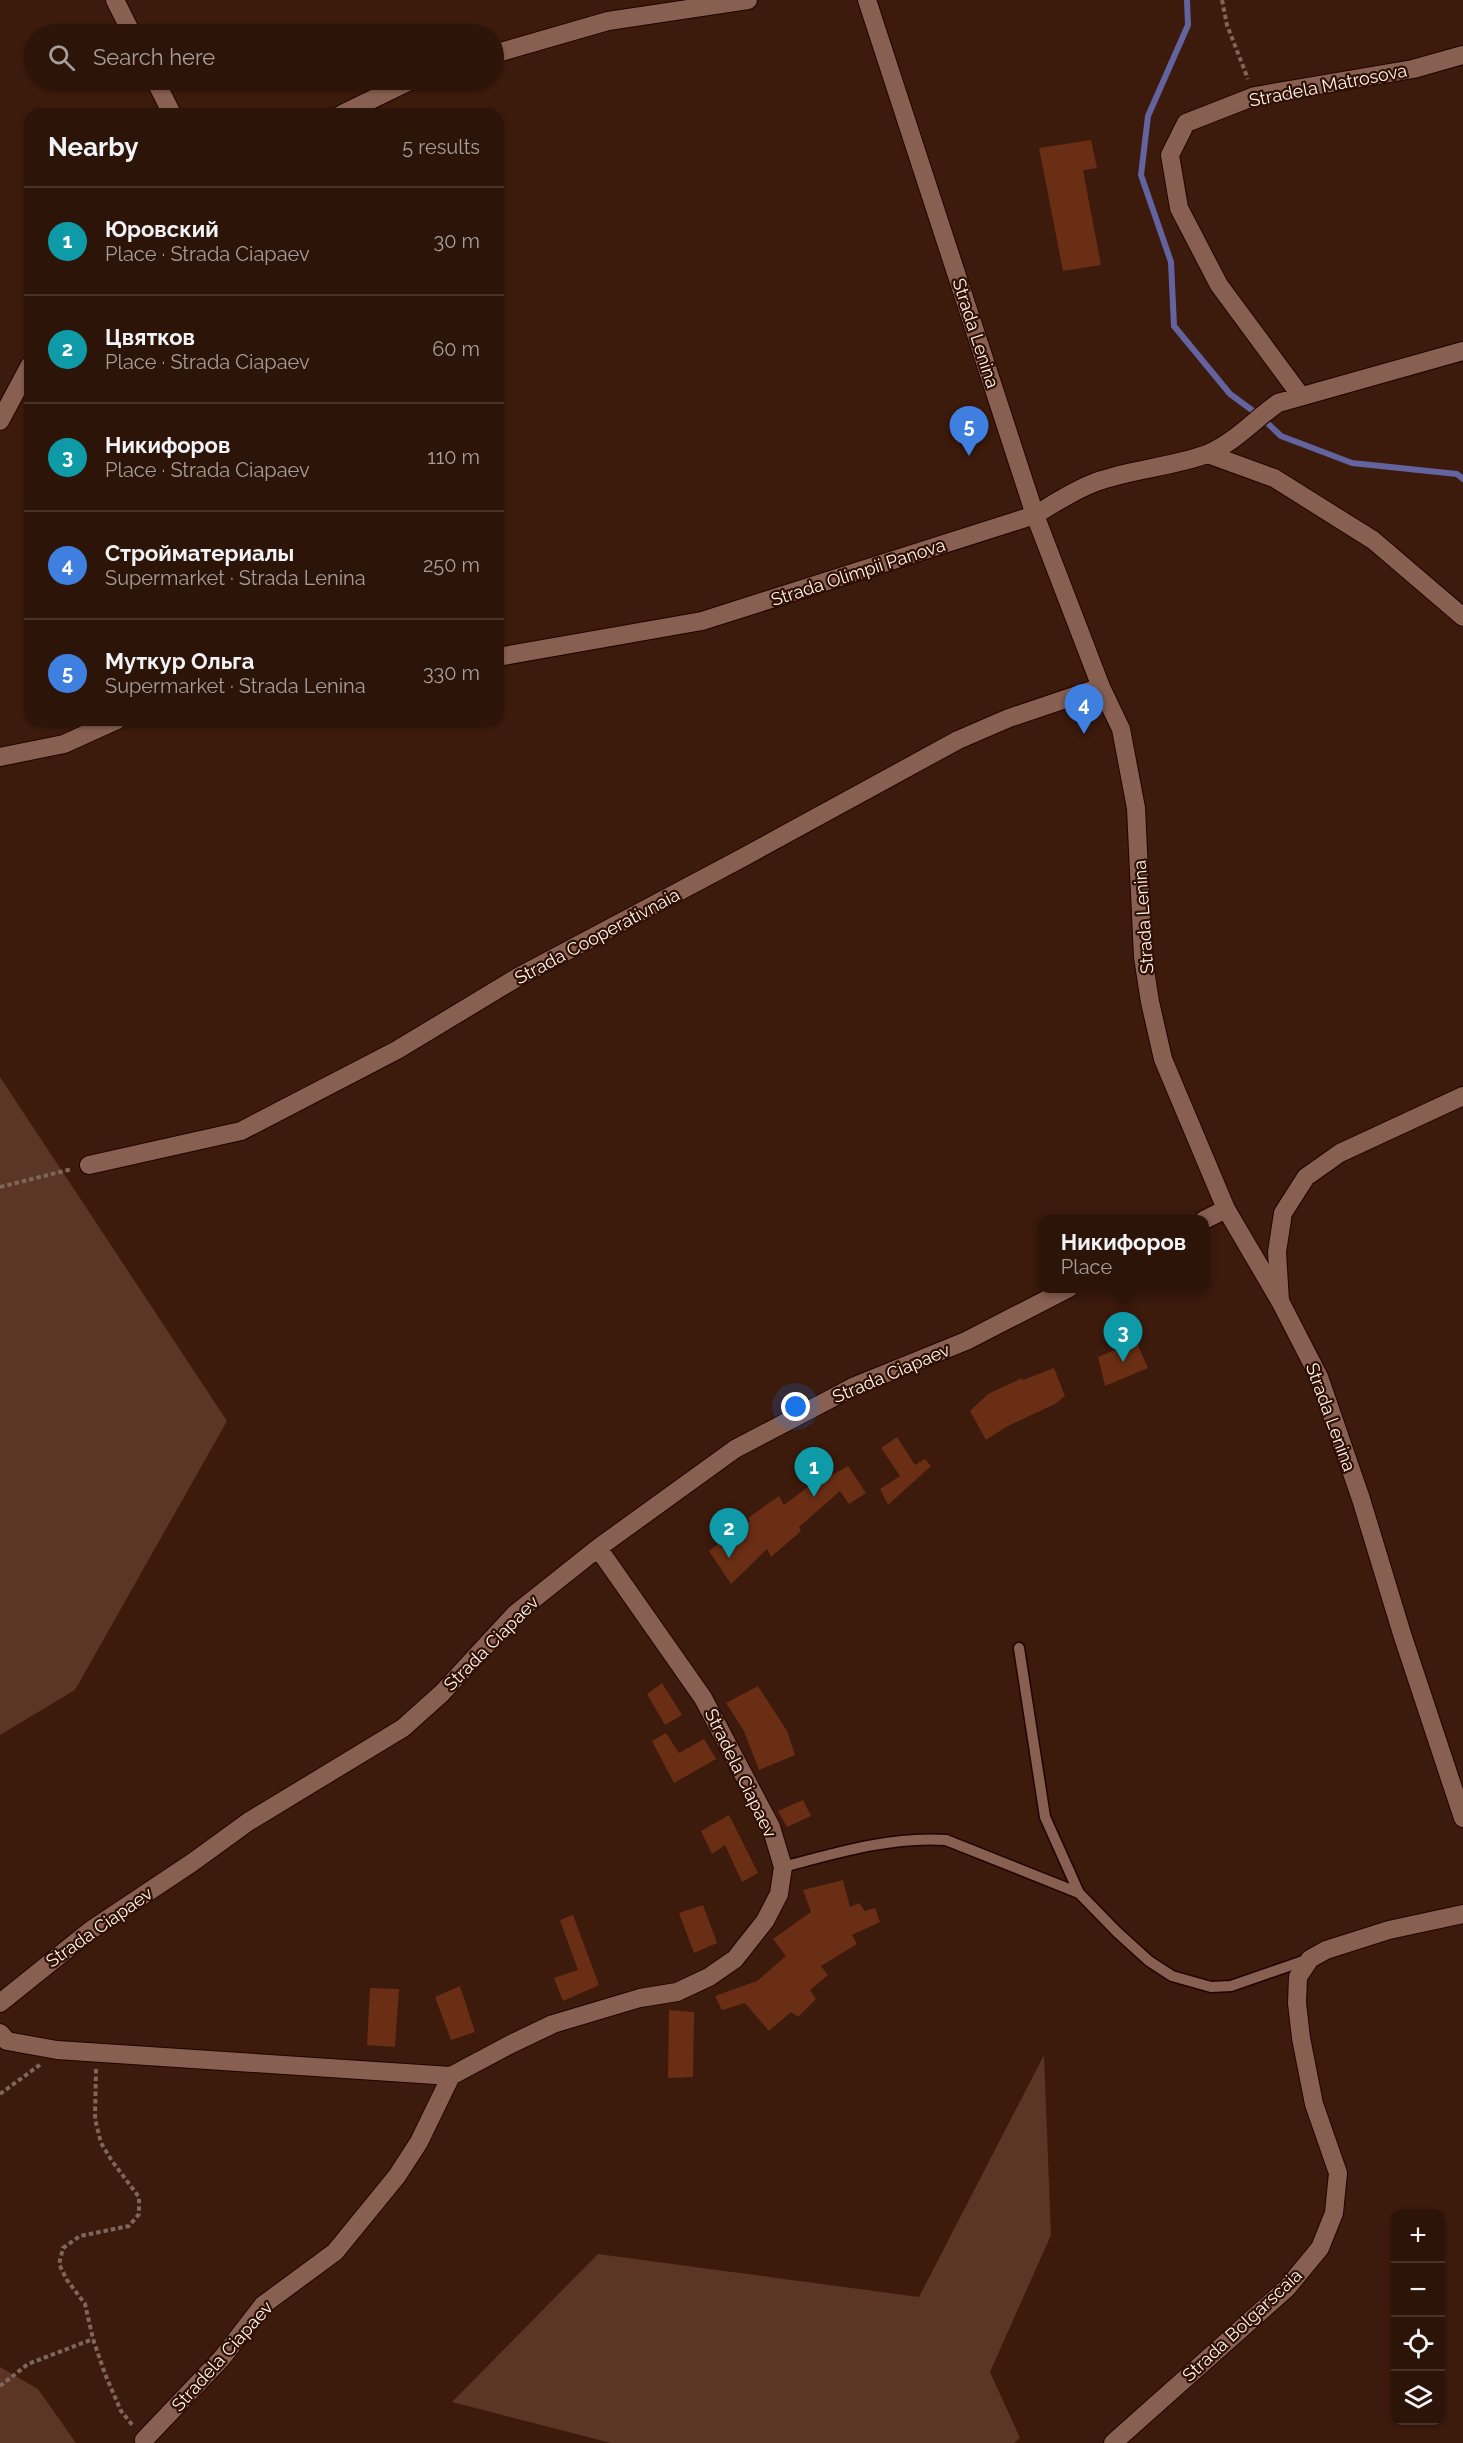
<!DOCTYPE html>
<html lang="en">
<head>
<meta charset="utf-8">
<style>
	:root { --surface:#2d1409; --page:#392117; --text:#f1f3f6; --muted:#a79e9c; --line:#48332a; --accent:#05cbf9 }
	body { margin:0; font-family:Raleway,sans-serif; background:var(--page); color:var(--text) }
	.controls { position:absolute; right:18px; bottom:18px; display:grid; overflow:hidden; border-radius:12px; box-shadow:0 2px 4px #0004 }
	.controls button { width:54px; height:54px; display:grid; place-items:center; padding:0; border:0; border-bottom:2px solid var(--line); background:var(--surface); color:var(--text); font:30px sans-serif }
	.you { position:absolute; left:796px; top:1407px; width:21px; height:21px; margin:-15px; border:4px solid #fff; border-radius:50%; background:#1a73e8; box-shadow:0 0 0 9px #1a73e833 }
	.badge { display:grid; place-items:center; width:39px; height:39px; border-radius:50%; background:var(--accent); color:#fff; font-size:20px; font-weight:700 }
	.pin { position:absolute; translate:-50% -50px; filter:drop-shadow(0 2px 3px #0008) }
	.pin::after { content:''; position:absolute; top:32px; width:21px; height:18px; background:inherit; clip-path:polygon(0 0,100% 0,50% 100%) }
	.popup { position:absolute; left:1038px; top:1215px; width:171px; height:78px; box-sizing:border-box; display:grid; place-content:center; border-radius:12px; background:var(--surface); filter:drop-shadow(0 2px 4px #0005); font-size:20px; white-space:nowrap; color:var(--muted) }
	.popup b { font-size:22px; color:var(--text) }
	.popup::after { content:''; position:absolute; left:50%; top:100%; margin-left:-12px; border:12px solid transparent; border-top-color:var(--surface) }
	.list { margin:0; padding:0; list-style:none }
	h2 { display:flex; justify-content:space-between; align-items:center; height:78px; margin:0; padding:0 24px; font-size:26px }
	h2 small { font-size:20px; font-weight:400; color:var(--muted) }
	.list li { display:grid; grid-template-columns:39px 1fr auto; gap:18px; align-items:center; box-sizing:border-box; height:108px; padding:0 24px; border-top:2px solid var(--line) }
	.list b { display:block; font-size:22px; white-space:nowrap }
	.list p { margin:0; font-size:20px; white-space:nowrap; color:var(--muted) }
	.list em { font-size:20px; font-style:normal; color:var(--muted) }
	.icon { flex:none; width:33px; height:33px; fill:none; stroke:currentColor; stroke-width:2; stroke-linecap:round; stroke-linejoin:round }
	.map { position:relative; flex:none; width:1463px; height:2443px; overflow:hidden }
	.search { position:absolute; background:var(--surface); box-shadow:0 2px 4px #0004; left:24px; top:24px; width:480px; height:66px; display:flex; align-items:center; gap:15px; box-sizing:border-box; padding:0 21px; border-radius:33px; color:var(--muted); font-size:22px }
	.panel { position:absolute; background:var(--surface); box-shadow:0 2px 4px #0004; left:24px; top:108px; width:480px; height:618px; border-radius:18px }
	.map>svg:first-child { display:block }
</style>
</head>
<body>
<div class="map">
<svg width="1463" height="2443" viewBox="0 0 1463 2443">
	<rect width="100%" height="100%" fill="#3c1a0c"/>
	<path fill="#5b3526" d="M 0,1077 L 227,1421 L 75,1690 L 0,1735 Z
		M 1044,2055 L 1051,2235 L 990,2372 L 1020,2438 L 1014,2443 L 611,2443 L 452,2402 L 598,2254 L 919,2297 Z
		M 0,2367 L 38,2389 L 76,2443 L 0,2443 Z"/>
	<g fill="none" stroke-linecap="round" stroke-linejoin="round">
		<path stroke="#62639f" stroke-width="6" d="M 1187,0 L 1188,25 L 1148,116 L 1141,175 L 1171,262 L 1174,326 L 1230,394 L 1260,416 L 1281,436 L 1352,463 L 1457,474 L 1463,479"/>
	</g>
	<path fill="#6a2e14" d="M 1091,140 L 1097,168 L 1083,170 L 1101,265 L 1063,271 L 1039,148 Z
		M 1136,1341 L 1148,1368 L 1105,1386 L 1098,1357 Z
		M 1054,1368 L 1065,1396 L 1055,1404 L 1006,1427 L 986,1440 L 970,1411 L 988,1394 L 1022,1378 L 1023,1380 Z
		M 897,1437 L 915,1465 L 925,1459 L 931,1466 L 888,1505 L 880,1489 L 900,1476 L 881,1448 Z
		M 848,1466 L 866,1493 L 849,1504 L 840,1491 L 799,1527 L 801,1531 L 771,1557 L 767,1549 L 731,1584 L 709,1551 L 750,1521 L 748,1518 L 779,1496 L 784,1505 L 820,1478 L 822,1481 Z
		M 662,1683 L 682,1715 L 665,1725 L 647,1694 Z
		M 758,1686 L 787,1731 L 795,1755 L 759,1770 L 744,1731 L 726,1703 Z
		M 666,1733 L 679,1753 L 704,1739 L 716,1759 L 674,1783 L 652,1741 Z
		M 803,1800 L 811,1816 L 787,1827 L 778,1811 Z
		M 729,1815 L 758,1873 L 742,1882 L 725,1845 L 712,1854 L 701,1831 Z
		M 843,1880 L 850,1907 L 859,1903 L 865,1911 L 875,1908 L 880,1922 L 852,1935 L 857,1944 L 821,1966 L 828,1975 L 810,1990 L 816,1999 L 798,2017 L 791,2012 L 769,2031 L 745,2003 L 722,2010 L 715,1996 L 757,1981 L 786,1956 L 773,1939 L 811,1912 L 803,1890 Z
		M 703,1905 L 717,1943 L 694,1953 L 679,1913 Z
		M 573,1915 L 599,1985 L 563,2001 L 554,1978 L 578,1970 L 560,1920 Z
		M 460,1986 L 475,2032 L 451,2040 L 435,1997 Z
		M 370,1988 L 399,1989 L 395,2047 L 367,2045 Z
		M 669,2010 L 694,2012 L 693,2077 L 668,2078 Z"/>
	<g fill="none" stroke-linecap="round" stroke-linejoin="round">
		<defs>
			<path id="service" d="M 1019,1648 L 1045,1817 L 1079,1893
				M 783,1867 C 835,1853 892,1836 946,1840 L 1079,1893 L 1117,1932 L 1149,1961 L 1172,1976 L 1211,1987 L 1231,1986 L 1309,1959"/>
			<path id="minor" d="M 115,0 L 132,34
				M 494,54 L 608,21 L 748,0
				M 155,80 L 172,114
				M 342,114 L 412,80
				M 1301,396 L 1219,285 L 1179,208 L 1170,155 L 1186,123 L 1255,96 L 1413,69 L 1463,55
				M 0,421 L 30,365
				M 1208,454 L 1274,478 L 1373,540 L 1463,617
				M 498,657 L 702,621 L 1035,515 C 1055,503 1074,490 1096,482 C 1132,469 1172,467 1207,454 C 1234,443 1255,419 1278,403 L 1463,351
				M 0,757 L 64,744 L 117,720
				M 89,1165 L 241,1131 L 397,1050 L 518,977 L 742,858 L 958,740 L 1009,718 L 1101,687
				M 1204,1220 L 1226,1209
				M 1280,1301 L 1277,1252 L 1283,1213 L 1306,1177 L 1340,1153 L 1463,1096
				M 0,2003 L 91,1930 L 193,1862 L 248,1822 L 403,1728 L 442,1693 L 515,1614 L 598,1548 L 735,1449 L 855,1386 L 966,1341 L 1069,1288
				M 0,2033 L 7,2041 L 57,2050 L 451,2076 L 513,2043 L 553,2024 L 640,1998 L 677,1992 L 709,1977 L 735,1959 L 765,1921 L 779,1894 L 783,1867 L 771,1827 L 703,1698 L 598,1548
				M 144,2440 L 222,2358 L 263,2305 L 335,2252 L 397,2176 L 419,2142 L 451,2076
				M 1113,2443 L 1287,2288 L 1320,2248 L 1334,2213 L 1338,2173 L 1314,2104 L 1301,2038 L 1297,2003 L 1298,1977 L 1310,1959 L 1326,1950 L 1389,1930 L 1463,1914"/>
			<path id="tertiary" d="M 867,0 L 1035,515 L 1101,687 L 1121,729 L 1136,808 L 1143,957 L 1150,1002 L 1163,1059 L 1226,1209 L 1280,1301 L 1319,1377 L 1361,1499 L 1402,1634 L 1463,1818"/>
		</defs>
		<use href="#service" stroke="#210300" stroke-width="13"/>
		<use href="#minor" stroke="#210300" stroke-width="20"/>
		<use href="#tertiary" stroke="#210300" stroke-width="20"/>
		<path stroke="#7f665b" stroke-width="4" stroke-dasharray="4.5 3" stroke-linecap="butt" d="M 1222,0 L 1227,25 L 1248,79
			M 0,1187 L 72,1169
			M 96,2069 L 95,2119 L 101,2143 L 112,2161 L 139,2197 L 139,2214 L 129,2226 L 80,2236 L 63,2248 L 59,2264 L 67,2280 L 85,2304 L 93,2339 L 105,2374 L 121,2411 L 134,2427
			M 0,2094 L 41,2064
			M 0,2386 L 28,2364 L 93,2339"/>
		<use href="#service" stroke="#886051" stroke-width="10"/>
		<use href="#minor" stroke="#886051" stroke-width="18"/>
		<use href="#tertiary" stroke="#886051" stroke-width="18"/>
	</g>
	<g text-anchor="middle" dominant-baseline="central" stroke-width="4.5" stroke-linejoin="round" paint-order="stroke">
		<g font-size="18" fill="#fcf3ef" stroke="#311004">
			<text transform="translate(1328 85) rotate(-11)">Stradela Matrosova</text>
			<text transform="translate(976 333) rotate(72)">Strada Lenina</text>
			<text transform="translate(858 572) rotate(-18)">Strada Olimpii Panova</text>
			<text transform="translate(1143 917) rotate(-94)">Strada Lenina</text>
			<text transform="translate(597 936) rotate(-28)">Strada Cooperativnaia</text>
			<text transform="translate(891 1373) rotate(-23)">Strada Ciapaev</text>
			<text transform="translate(1331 1417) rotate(70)">Strada Lenina</text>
			<text transform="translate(491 1643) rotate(-45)">Strada Ciapaev</text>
			<text transform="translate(741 1773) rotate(64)">Stradela Ciapaev</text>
			<text transform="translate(99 1927) rotate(-35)">Strada Ciapaev</text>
			<text transform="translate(1242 2325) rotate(-43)">Strada Bolgarscaia</text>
			<text transform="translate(222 2356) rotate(-48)">Stradela Ciapaev</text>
		</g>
	</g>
</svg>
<div class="controls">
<button>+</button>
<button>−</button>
<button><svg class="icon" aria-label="locate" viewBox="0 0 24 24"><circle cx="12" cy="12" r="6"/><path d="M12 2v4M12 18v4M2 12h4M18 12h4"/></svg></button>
<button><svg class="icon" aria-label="layers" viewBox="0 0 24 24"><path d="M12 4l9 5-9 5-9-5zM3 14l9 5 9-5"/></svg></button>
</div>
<div class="you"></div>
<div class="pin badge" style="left:814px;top:1497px;background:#0f9aa8">1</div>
<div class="pin badge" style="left:729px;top:1558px;background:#0f9aa8">2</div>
<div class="pin badge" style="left:1123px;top:1362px;background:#0f9aa8">3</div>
<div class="popup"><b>Никифоров</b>Place</div>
<div class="pin badge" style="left:1084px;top:734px;background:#3f7fe0">4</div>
<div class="pin badge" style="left:969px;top:456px;background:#3f7fe0">5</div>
<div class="search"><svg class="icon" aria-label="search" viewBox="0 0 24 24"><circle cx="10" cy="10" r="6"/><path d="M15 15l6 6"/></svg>Search here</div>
<section class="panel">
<h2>Nearby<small>5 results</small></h2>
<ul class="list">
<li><span class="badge" style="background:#0f9aa8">1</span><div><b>Юровский</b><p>Place · Strada Ciapaev</p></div><em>30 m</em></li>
<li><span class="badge" style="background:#0f9aa8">2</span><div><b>Цвятков</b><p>Place · Strada Ciapaev</p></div><em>60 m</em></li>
<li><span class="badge" style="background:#0f9aa8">3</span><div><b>Никифоров</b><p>Place · Strada Ciapaev</p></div><em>110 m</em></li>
<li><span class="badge" style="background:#3f7fe0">4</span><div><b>Стройматериалы</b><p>Supermarket · Strada Lenina</p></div><em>250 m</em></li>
<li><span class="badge" style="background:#3f7fe0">5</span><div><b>Муткур Ольга</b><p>Supermarket · Strada Lenina</p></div><em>330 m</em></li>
</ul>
</section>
</div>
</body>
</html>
